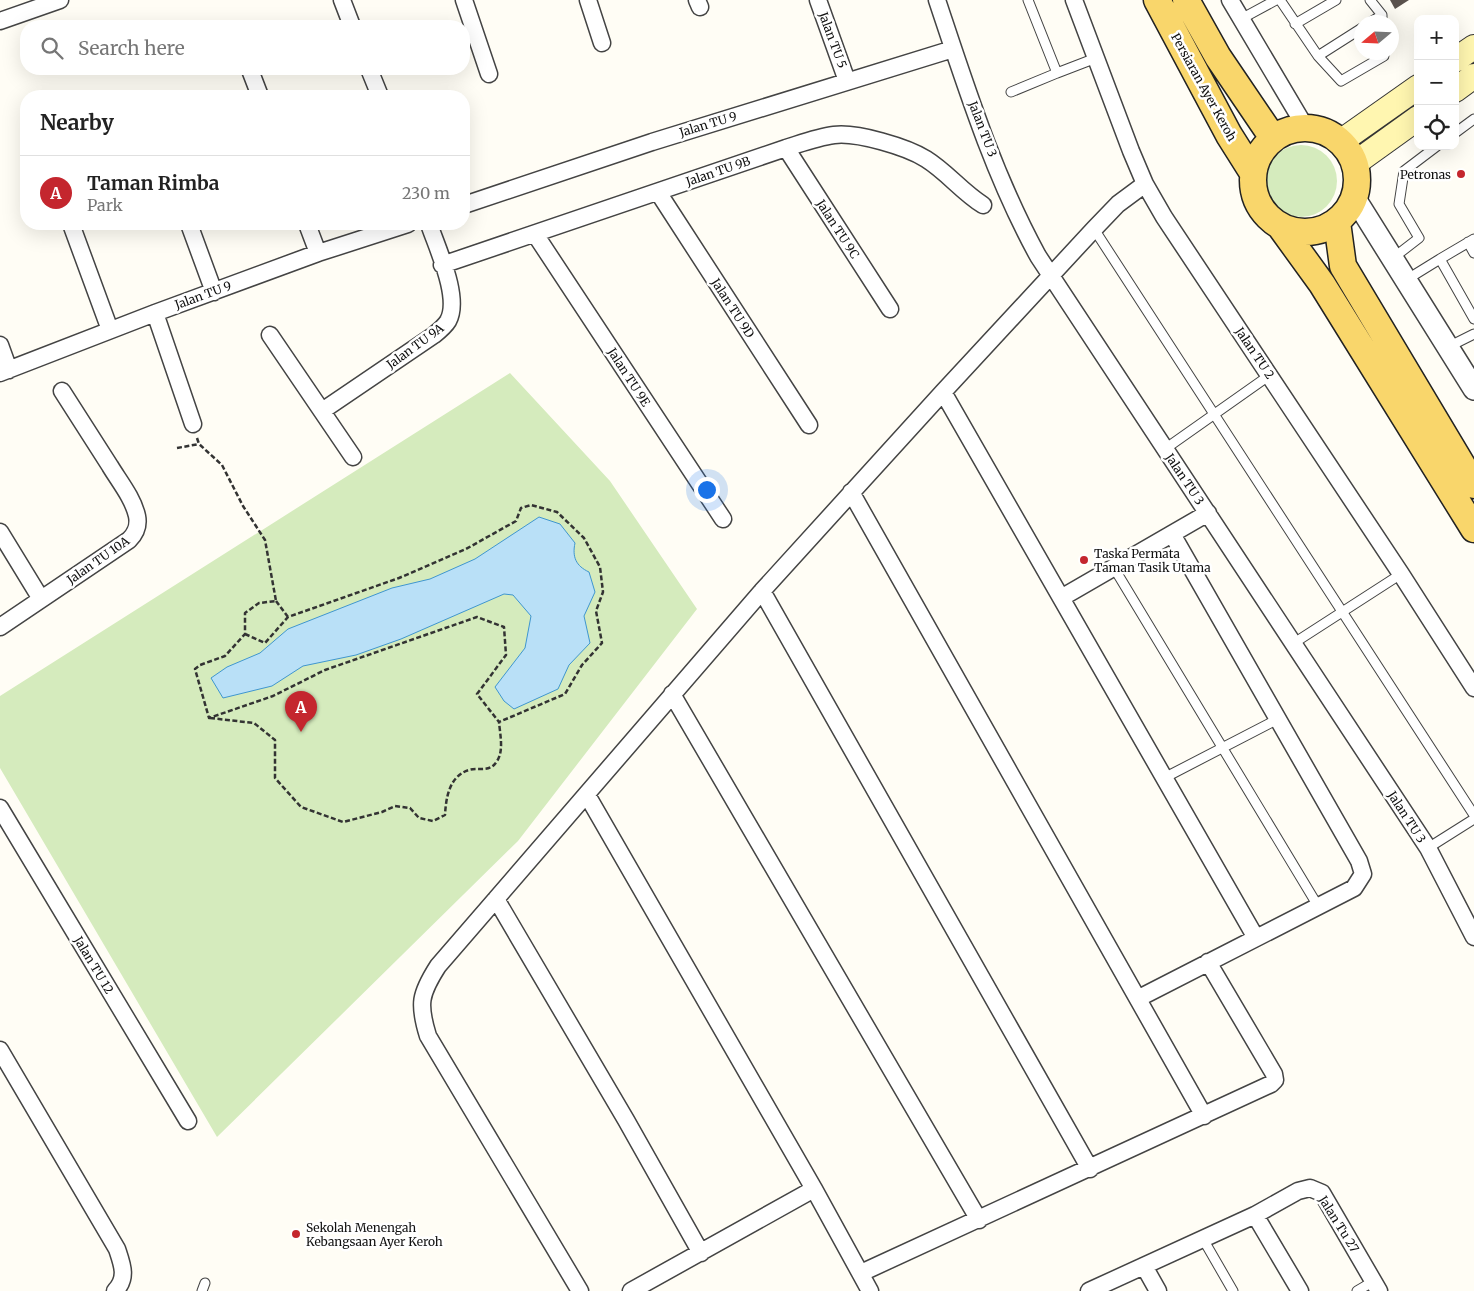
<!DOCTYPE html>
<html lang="en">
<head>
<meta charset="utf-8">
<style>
	:root { --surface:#fff; --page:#f6f6f6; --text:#222; --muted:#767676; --line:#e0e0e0; --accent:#c4262e }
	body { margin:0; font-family:Merriweather,serif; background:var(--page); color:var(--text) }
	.controls { position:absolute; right:15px; top:15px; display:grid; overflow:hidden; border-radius:10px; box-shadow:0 5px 20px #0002 }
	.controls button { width:45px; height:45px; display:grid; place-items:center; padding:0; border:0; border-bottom:1px solid var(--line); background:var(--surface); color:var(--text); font:25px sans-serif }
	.compass { position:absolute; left:1354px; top:15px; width:45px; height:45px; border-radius:50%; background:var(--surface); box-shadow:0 5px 20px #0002; rotate:251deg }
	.you { position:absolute; left:706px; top:489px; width:18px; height:18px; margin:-12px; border:4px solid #fff; border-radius:50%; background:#1a73e8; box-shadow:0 0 0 8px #1a73e833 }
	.badge { display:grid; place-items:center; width:32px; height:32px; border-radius:50%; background:var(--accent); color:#fff; font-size:16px; font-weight:700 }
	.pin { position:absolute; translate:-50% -41px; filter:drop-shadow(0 1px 2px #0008) }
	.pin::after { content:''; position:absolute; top:26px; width:18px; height:15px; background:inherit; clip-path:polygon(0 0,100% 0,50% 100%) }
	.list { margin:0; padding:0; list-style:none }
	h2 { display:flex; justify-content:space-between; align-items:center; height:65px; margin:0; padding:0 20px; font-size:21px }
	h2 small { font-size:16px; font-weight:400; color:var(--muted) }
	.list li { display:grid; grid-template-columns:32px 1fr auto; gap:15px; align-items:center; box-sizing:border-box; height:75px; padding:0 20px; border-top:1px solid var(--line) }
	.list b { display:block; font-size:19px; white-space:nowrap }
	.list p { margin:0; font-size:16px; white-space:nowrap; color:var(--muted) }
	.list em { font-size:16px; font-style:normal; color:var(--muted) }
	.icon { flex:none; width:28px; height:28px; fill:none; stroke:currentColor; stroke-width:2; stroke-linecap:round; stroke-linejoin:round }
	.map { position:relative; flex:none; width:1474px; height:1291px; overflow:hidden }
	.search { position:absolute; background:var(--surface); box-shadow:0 5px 20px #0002; left:20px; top:20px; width:450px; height:55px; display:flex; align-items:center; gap:12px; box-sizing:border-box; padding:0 18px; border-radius:20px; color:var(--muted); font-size:19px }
	.panel { position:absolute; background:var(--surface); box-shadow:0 5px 20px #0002; left:20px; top:90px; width:450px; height:140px; border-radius:20px }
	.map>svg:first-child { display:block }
</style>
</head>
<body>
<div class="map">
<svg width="1474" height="1291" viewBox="0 0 1474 1291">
	<rect width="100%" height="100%" fill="#fffdf5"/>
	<path fill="#d5ebbd" d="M1265 181a36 36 0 1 1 72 0a36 36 0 1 1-72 0Z
		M 510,373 L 610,481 L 697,609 L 518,841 L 217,1137 L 0,768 L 0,696 Z"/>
	<path fill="#b9e0f7" stroke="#3f96cf" d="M 539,517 L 560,524 L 575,543 C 572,557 576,566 589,572 L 595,592 L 584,616 L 590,643 L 569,665 L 558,689 L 514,709 L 504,701 L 495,687 L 525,648 L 531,616 L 513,595 L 504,594 L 401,639 L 356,655 L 303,666 L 272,686 L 223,698 L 211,678 L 227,667 L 260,653 L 288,629 L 392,588 L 430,579 L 475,559 Z"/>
	<path fill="#5a524d" d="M 1390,0 L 1409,0 L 1395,9 Z"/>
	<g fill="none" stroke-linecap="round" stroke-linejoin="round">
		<defs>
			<path id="service" d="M 1280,0 L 1318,56 L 1341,81 L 1384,56 L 1384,52
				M 1370,0 L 1382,15 L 1382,22
				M 1241,19 L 1276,0
				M 1371,22 L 1382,15
				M 1295,24 L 1336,0
				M 1318,56 L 1362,28
				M 1057,73 L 1096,58
				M 1011,92 L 1057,73 L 1028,0
				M 1455,133 L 1474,119
				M 1094,229 L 1474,815
				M 1474,239 L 1440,259 L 1474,319
				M 1468,242 L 1474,253
				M 1393,258 L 1419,238 L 1399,204 L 1404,171 L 1437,146
				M 1406,280 L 1440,259
				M 1448,347 L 1474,334
				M 1165,449 L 1270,375
				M 1114,568 L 1318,906
				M 1294,643 L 1401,574
				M 1164,778 L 1278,719
				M 1428,848 L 1474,819
				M 1203,1239 L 1233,1291
				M 202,1291 L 205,1283
				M 1357,1291 L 1374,1281"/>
			<path id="minor" d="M 342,0 L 352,26
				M 464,0 L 489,74
				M 588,0 L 602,43
				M 697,0 L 700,7
				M 818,0 L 847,81
				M 937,0 C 966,87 994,176 1038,256 L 1428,848 L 1474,937
				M 1074,0 L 1131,151 L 1145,184 L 1164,217 L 1401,574 L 1474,688
				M 1230,0 L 1306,128
				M 0,21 L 60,0
				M 369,69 L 380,96
				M 250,70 L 260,96
				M 786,148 L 890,309
				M 658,192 L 809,425
				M 464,205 L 652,142 L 953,49
				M 71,224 L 110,330
				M 189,224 L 214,292
				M 307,224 L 318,253
				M 535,234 L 723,519
				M 442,265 L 786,148 C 802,143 818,137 834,135 C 857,132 907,147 926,159 C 947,172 962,192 983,205
				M 155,313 L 193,424
				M 270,335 L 353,457
				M 0,345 L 9,370
				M 0,373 L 155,313 L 318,253 L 408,224
				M 943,392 L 1256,938
				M 322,411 L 434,335 C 439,331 445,326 448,321 C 461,298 437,248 429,224
				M 851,492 L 1204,1116
				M 0,532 L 41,599
				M 762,591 L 1090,1169
				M 1061,598 L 1208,513
				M 0,627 L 129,540 C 136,533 139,526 137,516 C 133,498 119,481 110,466 C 94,441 78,416 62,391
				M 672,694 L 979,1220
				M 587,795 L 814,1189 L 870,1291
				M 0,808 L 188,1121
				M 496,899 L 626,1120 L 701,1253
				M 1139,998 L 1354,888 L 1363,874 L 1359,861 L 1172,534
				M 0,1050 L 117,1249 C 122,1264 128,1278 115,1291
				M 1255,1215 L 1300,1291
				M 1144,1266 L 1158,1291
				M 861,1273 L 1271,1084 L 1275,1080 L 1274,1074 L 1208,962
				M 580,1291 L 428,1036 C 418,1004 420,994 438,966 L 762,591 L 943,392 L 1094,229 L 1118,204 L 1145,184
				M 631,1291 L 814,1189
				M 1089,1291 L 1255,1215 L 1298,1191 L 1310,1188 L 1322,1193 L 1379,1291"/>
			<path id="tertiary" d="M 1354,197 L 1474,389"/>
			<path id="secondary" d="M 1455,60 L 1474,47
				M 1455,90 L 1474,76
				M 1340,142 L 1418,87
				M 1354,164 L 1418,118"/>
			<path id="primary" d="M 1157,0 L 1229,135 L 1253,173
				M 1186,0 L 1218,57 L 1273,138
				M1253 180a52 52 0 1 1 104 0a52 52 0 1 1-104 0Z
				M 1337,222 L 1343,266 L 1474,485
				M 1280,226 L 1322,284 L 1474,529"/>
		</defs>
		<use href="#service" stroke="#444" stroke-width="11"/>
		<use href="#minor" stroke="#444" stroke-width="19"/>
		<use href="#tertiary" stroke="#444" stroke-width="24"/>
		<use href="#secondary" stroke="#333" stroke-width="26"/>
		<use href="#primary" stroke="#222" stroke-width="29"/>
		<path stroke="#333" stroke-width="2.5" stroke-dasharray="5 2.5" stroke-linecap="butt" d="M 197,438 L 199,444 L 222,465 L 243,506 L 265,540 L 276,601 L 259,603 L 245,613 L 245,634 L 225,656 L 200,665 L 195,669 L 209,718 L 273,696 L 325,670 L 477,617 L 504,627 L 506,655 L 477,694 L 499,722 L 565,694 L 582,665 L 602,643 L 596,611 L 603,592 L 600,567 L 584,538 L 557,512 L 531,505 L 521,508 L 516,521 L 466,549 L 399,578 L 288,617 L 265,643 L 245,634
			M 177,448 L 199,444
			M 276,601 L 288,617
			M 210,718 L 254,723 L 275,740 L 275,778 L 301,807 L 343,822 L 382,812 L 395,806 L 410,808 L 419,818 L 433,821 L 445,815 C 446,798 449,776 469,770 C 479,767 490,773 497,761 C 504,751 500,734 499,722"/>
		<use href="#service" stroke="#fff" stroke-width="9"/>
		<use href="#minor" stroke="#fff" stroke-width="16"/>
		<use href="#tertiary" stroke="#fff" stroke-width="21"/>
		<use href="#secondary" stroke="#fff6b0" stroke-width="24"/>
		<use href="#primary" stroke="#f9d66b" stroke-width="26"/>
	</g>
	<g fill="#c4262e" stroke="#fff" stroke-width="2">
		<circle cx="1461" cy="174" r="5"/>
		<circle cx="1084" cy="560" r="5"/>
		<circle cx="296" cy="1234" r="5"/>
	</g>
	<g text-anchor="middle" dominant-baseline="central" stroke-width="5" stroke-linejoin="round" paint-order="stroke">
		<g font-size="12" fill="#111" stroke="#fff">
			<text transform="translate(833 40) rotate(70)">Jalan TU 5</text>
			<text transform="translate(1204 87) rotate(61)">Persiaran Ayer Keroh</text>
			<text transform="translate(708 124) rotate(-17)">Jalan TU 9</text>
			<text transform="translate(983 129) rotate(69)">Jalan TU 3</text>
			<text transform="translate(718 171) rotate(-19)">Jalan TU 9B</text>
			<text transform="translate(838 229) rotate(57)">Jalan TU 9C</text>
			<text transform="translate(203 295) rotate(-20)">Jalan TU 9</text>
			<text transform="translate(733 308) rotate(57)">Jalan TU 9D</text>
			<text transform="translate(415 346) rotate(-36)">Jalan TU 9A</text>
			<text transform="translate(1255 353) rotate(56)">Jalan TU 2</text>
			<text transform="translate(629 377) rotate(57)">Jalan TU 9E</text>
			<text transform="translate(1185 479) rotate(56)">Jalan TU 3</text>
			<text transform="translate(98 560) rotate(-35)">Jalan TU 10A</text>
			<text transform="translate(1407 817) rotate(57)">Jalan TU 3</text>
			<text transform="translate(94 965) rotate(59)">Jalan TU 12</text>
			<text transform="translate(1339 1224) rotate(58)">Jalan Tu 27</text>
		</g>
		<g font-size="12" fill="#111" stroke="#fff" text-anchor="start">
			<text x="1451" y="174" text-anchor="end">Petronas</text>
			<text x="1094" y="553">Taska Permata<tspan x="1094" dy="14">Taman Tasik Utama</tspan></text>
			<text x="306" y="1227">Sekolah Menengah<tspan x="306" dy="14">Kebangsaan Ayer Keroh</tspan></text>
		</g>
	</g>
</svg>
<div class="controls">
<button>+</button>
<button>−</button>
<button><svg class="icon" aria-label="locate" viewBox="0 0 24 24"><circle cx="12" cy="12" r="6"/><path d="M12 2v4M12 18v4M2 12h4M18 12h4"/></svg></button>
</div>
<svg class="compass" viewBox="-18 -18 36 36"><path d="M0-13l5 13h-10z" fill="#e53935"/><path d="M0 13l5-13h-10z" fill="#767676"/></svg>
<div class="you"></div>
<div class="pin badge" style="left:301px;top:732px">A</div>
<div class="search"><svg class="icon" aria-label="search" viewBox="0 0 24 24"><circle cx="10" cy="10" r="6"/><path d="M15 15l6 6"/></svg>Search here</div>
<section class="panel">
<h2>Nearby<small></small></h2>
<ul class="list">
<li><span class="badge">A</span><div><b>Taman Rimba</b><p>Park</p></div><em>230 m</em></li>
</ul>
</section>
</div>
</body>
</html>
